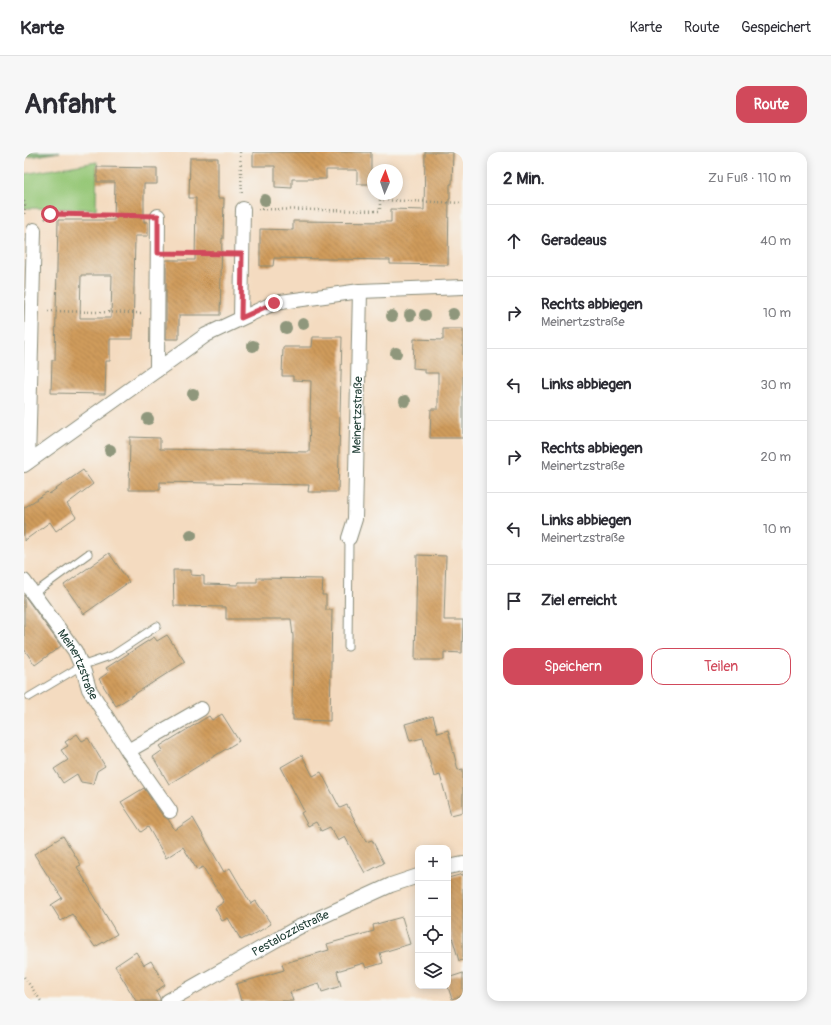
<!DOCTYPE html>
<html lang="de">
<head>
<meta charset="utf-8">
<style>
	:root { --surface:#fff; --page:#f7f7f7; --text:#2b2b33; --muted:#7c7c81; --line:#e1e1e2; --accent:#d1495b }
	body { margin:0; font-family:Pangolin,sans-serif; background:var(--page); color:var(--text) }
	.controls { position:absolute; right:12px; bottom:12px; display:grid; overflow:hidden; border-radius:8px; box-shadow:0 2px 10px #0003 }
	.controls button { width:36px; height:36px; display:grid; place-items:center; padding:0; border:0; border-bottom:1px solid var(--line); background:var(--surface); color:var(--text); font:20px sans-serif }
	.compass { position:absolute; left:343px; top:12px; width:36px; height:36px; border-radius:50%; background:var(--surface); box-shadow:0 2px 10px #0003; rotate:2deg }
	.stop { position:absolute; width:12px; height:12px; margin:-9px; border:3px solid #d1495b; border-radius:50%; background:#fff }
	.stop.end { background:#d1495b; border-color:#fff; box-shadow:0 1px 4px #0008 }
	.list { margin:0; padding:0; list-style:none }
	h2 { display:flex; justify-content:space-between; align-items:center; height:52px; margin:0; padding:0 16px; font-size:17px }
	h2 small { font-size:13px; font-weight:400; color:var(--muted) }
	.list li { display:grid; grid-template-columns:26px 1fr auto; gap:12px; align-items:center; box-sizing:border-box; height:72px; padding:0 16px; border-top:1px solid var(--line) }
	.list b { display:block; font-size:15px; white-space:nowrap }
	.list p { margin:0; font-size:13px; white-space:nowrap; color:var(--muted) }
	.list em { font-size:13px; font-style:normal; color:var(--muted) }
	.actions { display:flex; gap:8px; padding:12px 16px }
	.actions a { flex:1; padding:9px 0; border:1px solid var(--accent); border-radius:12px; text-align:center; font-size:14px; color:var(--accent) }
	.actions .main { background:var(--accent); color:#fff }
	.icon { flex:none; width:22px; height:22px; fill:none; stroke:currentColor; stroke-width:2; stroke-linecap:round; stroke-linejoin:round }
	.map { position:relative; flex:none; width:439px; height:849px; overflow:hidden; border-radius:12px }
	header { display:flex; align-items:center; gap:24px; box-sizing:border-box; height:56px; padding:0 20px; background:var(--surface); border-bottom:1px solid var(--line) }
	header strong { font-size:19px }
	nav { display:flex; gap:22px; margin-inline-start:auto; font-size:14px }
	.intro { display:flex; align-items:center; justify-content:space-between; box-sizing:border-box; height:96px; padding:0 24px }
	h1 { margin:0; font-size:28px }
	.button { padding:10px 18px; border-radius:12px; background:var(--accent); color:#fff; font-size:14px; font-weight:700 }
	main { display:flex; gap:24px; padding:0 24px }
	aside { flex:1; background:var(--surface); border-radius:12px; box-shadow:0 2px 10px #0003 }
	.map>svg:first-child { display:block }
</style>
</head>
<body>
<header>
<strong>Karte</strong>
<nav><a>Karte</a><a>Route</a><a>Gespeichert</a></nav>
</header>
<div class="intro"><h1>Anfahrt</h1><a class="button">Route</a></div>
<main>
<div class="map">
<svg width="439" height="849" viewBox="0 0 439 849">
	<defs>
		<pattern id="forest-firs" width="22" height="20" patternUnits="userSpaceOnUse"><rect width="22" height="20" fill="#78ac68"/><path d="M5 1l3.5 6h-7zM16 11l3.5 6h-7z" fill="#628d56"/></pattern>
		<pattern id="building-back-hatch" width="6" height="6" patternUnits="userSpaceOnUse"><rect width="6" height="6" fill="#d09b5b"/><path d="M-1 5l2 2M0 0l6 6M5-1l2 2" fill="none" stroke="#a8804c"/></pattern>
	</defs>
	<rect width="100%" height="100%" fill="#f6f6f2"/>
	<filter id="ink" filterUnits="userSpaceOnUse"><feTurbulence type="fractalNoise" baseFrequency=".025" numOctaves="2"/><feDisplacementMap in="SourceGraphic" scale="8" xChannelSelector="R" yChannelSelector="G"/><feConvolveMatrix kernelMatrix="1 2 1 2 8 2 1 2 1" color-interpolation-filters="sRGB"/></filter>
	<filter id="wash" filterUnits="userSpaceOnUse"><feTurbulence type="fractalNoise" baseFrequency=".012" numOctaves="4" result="noise"/><feDisplacementMap in="SourceGraphic" scale="16" xChannelSelector="R" yChannelSelector="G"/><feGaussianBlur stdDeviation="0.9" result="paint"/><feColorMatrix in="noise" values="0 0 0 0 0 0 0 0 0 0 0 0 0 0 0 0 0 1.4 0 .05"/><feComposite in="paint" operator="in"/></filter>
	<g filter="url(#wash)">
		<rect width="100%" height="100%" fill="#f4dbc0"/>
		<path fill="url(#forest-firs)" stroke="#4c744e" d="M 0,0 L 36,0 L 0,6 Z"/>
		<path fill="#96c777" stroke="#5a8256" d="M 73,10 L 72,57 L 0,56 L 0,22 Z"/>
		<g id="blocks">
			<path fill="url(#building-back-hatch)" fill-rule="evenodd" d="M 229,0 L 347,0 L 347,32 L 333,32 L 333,18 L 302,18 L 302,27 L 268,27 L 268,36 L 251,35 L 251,14 L 229,14 Z
				M 401,0 L 429,0 L 428,32 L 426,32 L 426,47 L 425,47 L 424,113 L 366,112 L 366,108 L 250,106 L 249,114 L 236,114 L 236,77 L 269,78 L 269,69 L 367,70 L 367,57 L 400,58 Z
				M 166,6 L 194,6 L 194,46 L 200,46 L 199,87 L 198,86 L 196,163 L 155,163 L 155,187 L 142,187 L 142,108 L 171,108 L 172,46 L 165,46 Z
				M 73,15 L 133,16 L 133,32 L 120,32 L 120,70 L 124,70 L 124,84 L 111,84 L 109,187 L 86,187 L 86,209 L 82,209 L 81,242 L 27,241 L 28,208 L 31,208 L 34,68 L 90,68 L 91,30 L 73,30 ZM 57,123 L 88,123 L 87,166 L 56,166 Z
				M 419,177 L 439,177 L 439,286 L 406,286 L 407,257 L 414,257 L 414,221 L 400,221 L 400,217 L 389,216 L 390,187 L 419,188 Z
				M 289,185 L 318,185 L 314,340 L 284,340 L 285,333 L 136,330 L 136,338 L 105,338 L 106,285 L 136,286 L 136,297 L 285,300 L 287,229 L 269,228 L 269,224 L 258,224 L 259,195 L 288,195 Z
				M 59,318 L 69,332 L 43,352 L 52,365 L 32,379 L 26,370 L 0,389 L 0,356 L 23,340 L 25,342 Z
				M 85,401 L 105,430 L 60,462 L 40,433 Z
				M 393,403 L 422,404 L 420,468 L 439,468 L 438,501 L 420,500 L 420,508 L 391,508 Z
				M 149,418 L 167,418 L 167,423 L 180,424 L 180,432 L 214,433 L 214,430 L 233,430 L 233,426 L 299,427 L 298,443 L 302,443 L 302,458 L 308,458 L 306,569 L 269,568 L 269,563 L 268,563 L 269,484 L 267,467 L 202,467 L 202,455 L 150,454 Z
				M 0,443 L 37,494 L 11,513 L 0,497 Z
				M 143,483 L 161,510 L 92,554 L 75,527 L 85,520 L 82,516 L 130,485 L 133,489 Z
				M 198,562 L 215,589 L 145,632 L 129,605 L 139,598 L 136,594 L 185,564 L 188,568 Z
				M 409,564 L 414,581 L 424,578 L 434,618 L 439,617 L 439,660 L 427,663 L 416,623 L 410,625 L 399,586 L 386,589 L 381,572 Z
				M 53,582 L 58,589 L 64,586 L 81,614 L 73,619 L 69,632 L 57,630 L 53,622 L 39,631 L 30,617 L 44,608 L 37,598 L 44,594 L 41,590 Z
				M 278,603 L 289,624 L 297,620 L 316,656 L 323,653 L 342,690 L 348,688 L 360,711 L 341,721 L 321,685 L 314,689 L 306,675 L 297,679 L 292,670 L 284,674 L 277,661 L 280,659 L 257,615 Z
				M 120,636 L 139,664 L 144,667 L 151,678 L 169,666 L 200,720 L 206,716 L 227,752 L 232,749 L 247,772 L 226,785 L 225,784 L 217,788 L 204,766 L 198,769 L 191,756 L 200,750 L 179,715 L 173,718 L 159,695 L 142,706 L 124,675 L 117,680 L 97,650 Z
				M 39,684 L 57,713 L 53,715 L 93,782 L 71,795 L 48,762 L 37,769 L 27,753 L 38,746 L 10,702 Z
				M 439,722 L 439,808 L 435,809 L 424,771 L 424,726 Z
				M 378,765 L 386,792 L 356,801 L 359,811 L 342,816 L 340,811 L 313,819 L 317,834 L 298,840 L 295,831 L 266,840 L 269,849 L 217,849 L 212,832 L 260,818 L 258,812 L 305,798 L 303,792 L 350,779 L 349,773 Z
				M 112,800 L 120,813 L 127,809 L 141,833 L 132,839 L 136,846 L 136,849 L 112,849 L 91,814 Z
				M 439,821 L 439,843 L 428,847 L 424,835 L 424,826 Z"/>
		</g>
	</g>
	<g filter="url(#ink)">
		<use href="#blocks" fill-opacity="0" stroke="#8a8c7a" stroke-width="1"/>
		<g fill="none" stroke-linecap="round" stroke-linejoin="round">
			<defs>
				<path id="lane" d="M 9,442 L 64,402
					M 324,495 L 325,386
					M 5,545 L 57,514 L 89,503 L 133,474"/>
				<g id="street">
					<path d="M 217,166 L 219,57"/>
					<path d="M 133,218 L 134,64"/>
					<path d="M 4,310 L 10,78"/>
					<path d="M 0,313 L 182,183 L 250,151 L 336,139 L 439,135"/>
					<path id="s1" d="M 325,386 L 331,367 L 336,139"/>
					<path id="s2" d="M 0,429 L 51,499 L 60,520 L 65,537 L 104,599 L 177,557"/>
					<path d="M 104,599 L 146,659"/>
					<path d="M 424,715 L 439,712"/>
					<path id="s3" d="M 144,849 L 273,776 L 367,733 L 394,724"/>
				</g>
			</defs>
			<use href="#lane" stroke="#8a8c7a" stroke-width="9"/>
			<use href="#street" stroke="#8a8c7a" stroke-width="16"/>
			<path stroke="#8a8c7a" stroke-width="2.5" stroke-dasharray="1 3" stroke-linecap="butt" d="M 216,0 L 218,43
				M 0,49 L 1,53 L 0,64
				M 234,57 L 356,59 L 356,48 L 439,51
				M 21,67 L 26,62 L 118,64
				M 148,101 L 203,102
				M 24,159 L 117,161
				M 0,825 L 17,849"/>
			<use href="#lane" stroke="#fff" stroke-width="7"/>
			<use href="#street" stroke="#fff" stroke-width="14"/>
		</g>
		<g fill="#8f977c">
			<circle cx="241" cy="48" r="6"/>
			<circle cx="429" cy="162" r="6"/>
			<circle cx="386" cy="163" r="6"/>
			<circle cx="401" cy="163" r="6"/>
			<circle cx="368" cy="164" r="6"/>
			<circle cx="279" cy="172" r="6"/>
			<circle cx="262" cy="176" r="6"/>
			<circle cx="229" cy="194" r="6"/>
			<circle cx="372" cy="201" r="6"/>
			<circle cx="169" cy="242" r="6"/>
			<circle cx="381" cy="249" r="6"/>
			<circle cx="124" cy="267" r="6"/>
			<circle cx="86" cy="298" r="6"/>
			<circle cx="167" cy="383" r="6"/>
		</g>
	</g>
	<g fill="none" stroke-linecap="round" stroke-linejoin="round" filter="url(#ink)">
		<path stroke="#d1495b" stroke-width="5" d="M 26,62 L 134,64 L 134,101 L 218,102 L 217,166 L 250,151"/>
	</g>
	<g text-anchor="middle" dominant-baseline="central" stroke-width="4" stroke-linejoin="round" paint-order="stroke">
		<g font-size="12" fill="#1f3d34" stroke="#f6f6f2">
			<text stroke="none"><textPath href="#s1" startOffset="124">Meinertzstraße</textPath></text>
			<text stroke="none"><textPath href="#s2" startOffset="100">Meinertzstraße</textPath></text>
			<text stroke="none"><textPath href="#s3" startOffset="140">Pestalozzistraße</textPath></text>
		</g>
	</g>
</svg>
<div class="controls">
<button>+</button>
<button>−</button>
<button><svg class="icon" aria-label="locate" viewBox="0 0 24 24"><circle cx="12" cy="12" r="6"/><path d="M12 2v4M12 18v4M2 12h4M18 12h4"/></svg></button>
<button><svg class="icon" aria-label="layers" viewBox="0 0 24 24"><path d="M12 4l9 5-9 5-9-5zM3 14l9 5 9-5"/></svg></button>
</div>
<svg class="compass" viewBox="-18 -18 36 36"><path d="M0-13l5 13h-10z" fill="#e53935"/><path d="M0 13l5-13h-10z" fill="#7c7c81"/></svg>
<div class="stop" style="left:26px;top:62px"></div>
<div class="stop end" style="left:250px;top:151px"></div>
</div>
<aside>
<h2>2 Min.<small>Zu Fuß · 110 m</small></h2>
<ul class="list">
<li><svg class="icon" aria-label="ahead" viewBox="0 0 24 24"><path d="M12 20V5M6 11l6-6 6 6"/></svg><div><b>Geradeaus</b></div><em>40 m</em></li>
<li><svg class="icon" aria-label="right" viewBox="0 0 24 24"><path d="M7 20v-9h11M14 6l5 5-5 5"/></svg><div><b>Rechts abbiegen</b><p>Meinertzstraße</p></div><em>10 m</em></li>
<li><svg class="icon" aria-label="left" viewBox="0 0 24 24"><path d="M17 20v-9H6M10 6l-5 5 5 5"/></svg><div><b>Links abbiegen</b></div><em>30 m</em></li>
<li><svg class="icon" aria-label="right" viewBox="0 0 24 24"><path d="M7 20v-9h11M14 6l5 5-5 5"/></svg><div><b>Rechts abbiegen</b><p>Meinertzstraße</p></div><em>20 m</em></li>
<li><svg class="icon" aria-label="left" viewBox="0 0 24 24"><path d="M17 20v-9H6M10 6l-5 5 5 5"/></svg><div><b>Links abbiegen</b><p>Meinertzstraße</p></div><em>10 m</em></li>
<li><svg class="icon" aria-label="arrive" viewBox="0 0 24 24"><path d="M6 21V4h12l-3 4 3 4H6"/></svg><div><b>Ziel erreicht</b></div></li>
</ul>
<div class="actions"><a class="main">Speichern</a><a>Teilen</a></div>
</aside>
</main>
</body>
</html>
